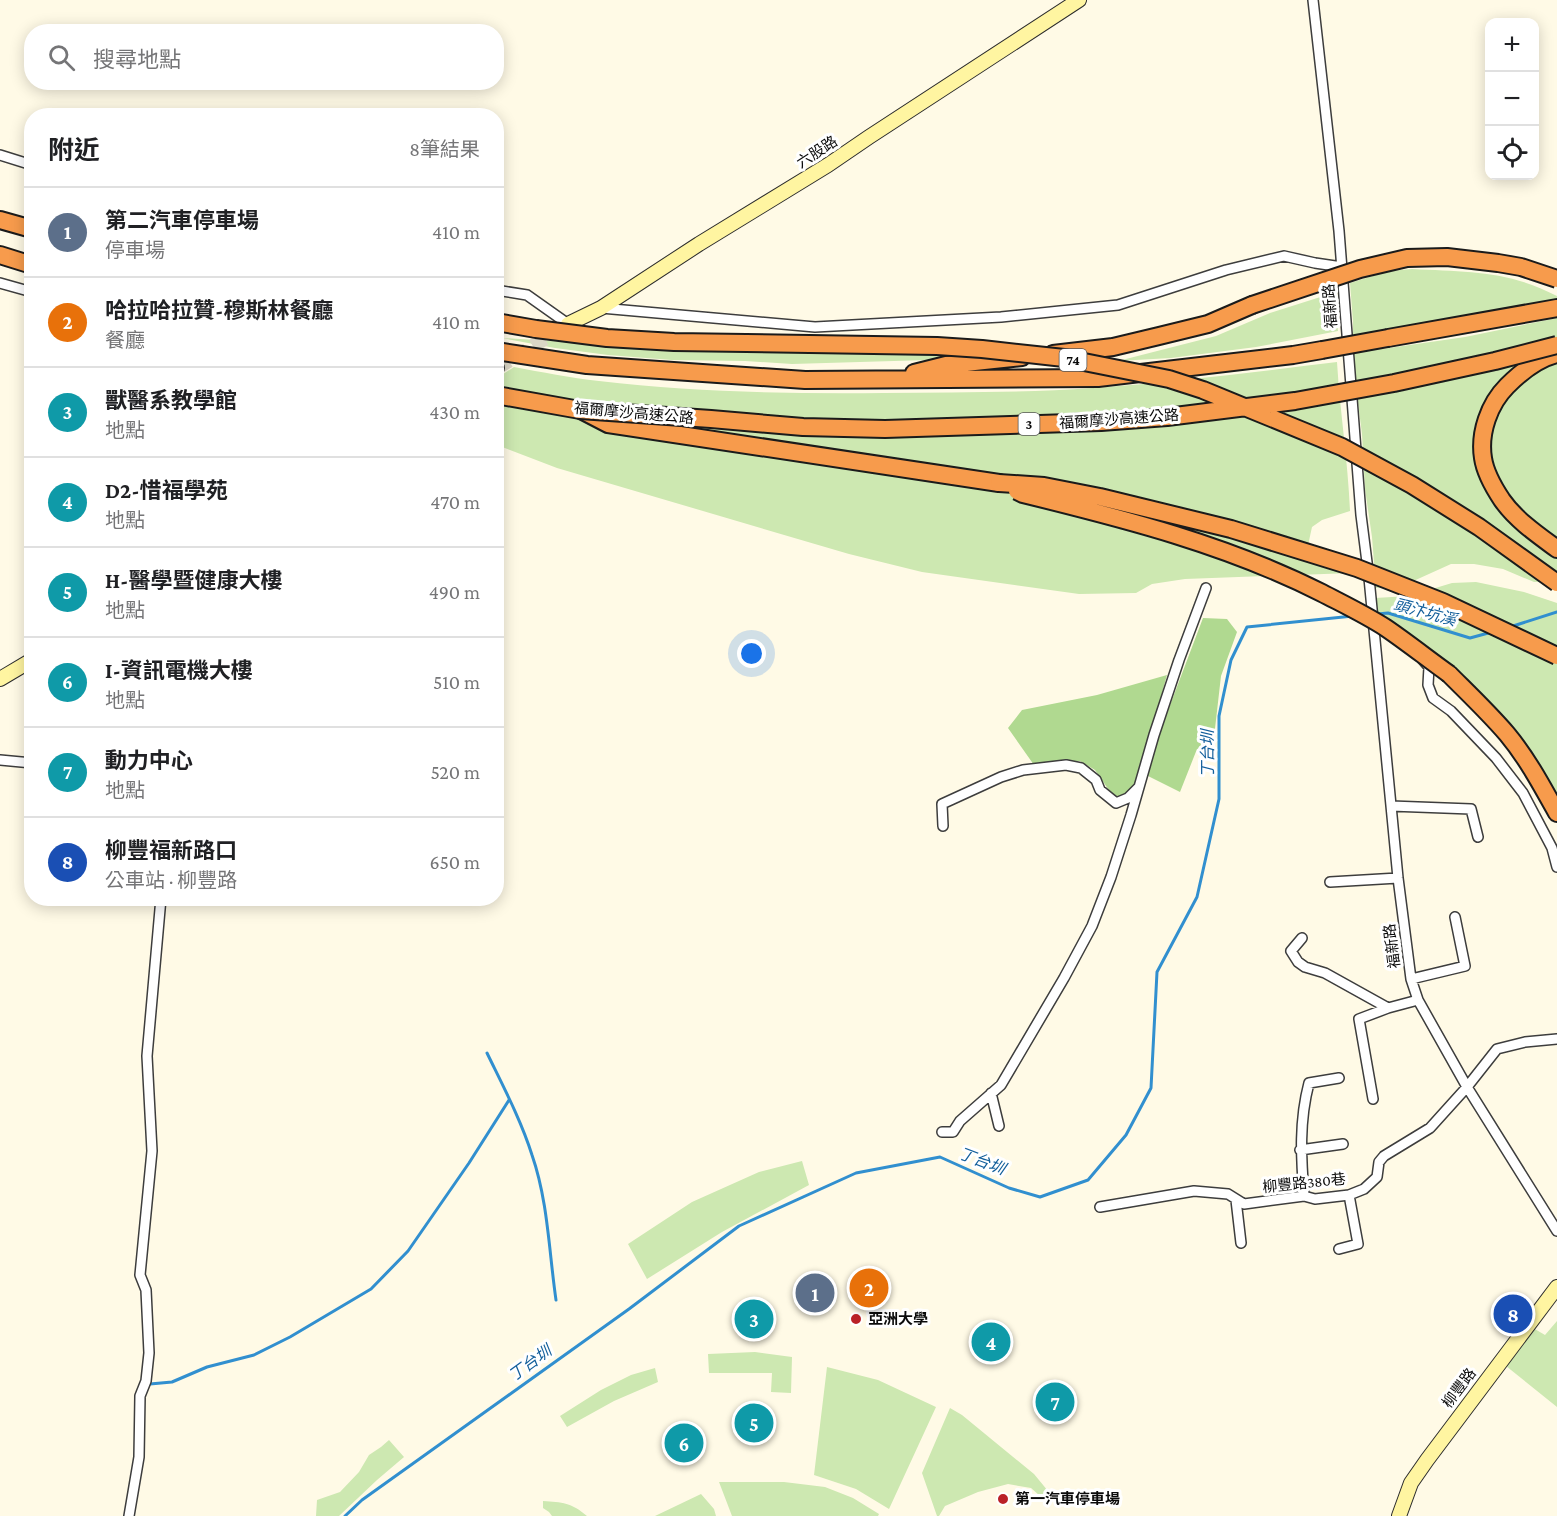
<!DOCTYPE html>
<html lang="zh-TW">
<head>
<meta charset="utf-8">
<style>
	:root { --surface:#fff; --page:#f2f2f2; --text:#202124; --muted:#757577; --line:#e0e0e0; --accent:#ba2127 }
	body { margin:0; font-family:"Crimson Pro","Noto Sans TC",serif; background:var(--page); color:var(--text) }
	.controls { position:absolute; right:18px; top:18px; display:grid; overflow:hidden; border-radius:12px; box-shadow:0 3px 15px #0003 }
	.controls button { width:54px; height:54px; display:grid; place-items:center; padding:0; border:0; border-bottom:2px solid var(--line); background:var(--surface); color:var(--text); font:30px sans-serif }
	.you { position:absolute; left:752px; top:654px; width:21px; height:21px; margin:-15px; border:4px solid #fff; border-radius:50%; background:#1a73e8; box-shadow:0 0 0 9px #1a73e833 }
	.badge { display:grid; place-items:center; width:39px; height:39px; border-radius:50%; background:var(--accent); color:#fff; font-size:20px; font-weight:700 }
	.pin { position:absolute; translate:-50% -50%; border:3px solid #fff; box-shadow:0 2px 6px #0006 }
	.list { margin:0; padding:0; list-style:none }
	h2 { display:flex; justify-content:space-between; align-items:center; height:78px; margin:0; padding:0 24px; font-size:26px }
	h2 small { font-size:20px; font-weight:400; color:var(--muted) }
	.list li { display:grid; grid-template-columns:39px 1fr auto; gap:18px; align-items:center; box-sizing:border-box; height:90px; padding:0 24px; border-top:2px solid var(--line) }
	.list b { display:block; font-size:22px; white-space:nowrap }
	.list p { margin:0; font-size:20px; white-space:nowrap; color:var(--muted) }
	.list em { font-size:20px; font-style:normal; color:var(--muted) }
	.icon { flex:none; width:33px; height:33px; fill:none; stroke:currentColor; stroke-width:2; stroke-linecap:round; stroke-linejoin:round }
	.map { position:relative; flex:none; width:1557px; height:1516px; overflow:hidden }
	.search { position:absolute; background:var(--surface); box-shadow:0 3px 15px #0003; left:24px; top:24px; width:480px; height:66px; display:flex; align-items:center; gap:15px; box-sizing:border-box; padding:0 21px; border-radius:24px; color:var(--muted); font-size:22px }
	.panel { position:absolute; background:var(--surface); box-shadow:0 3px 15px #0003; left:24px; top:108px; width:480px; height:798px; border-radius:24px }
	.map>svg:first-child { display:block }
</style>
</head>
<body>
<div class="map">
<svg width="1557" height="1516" viewBox="0 0 1557 1516">
	<rect width="100%" height="100%" fill="#fffae6"/>
	<path fill="#cde8b1" d="M 1412,269 C 1467,272 1507,270 1557,296 L 1557,300 L 1458,316 L 1377,333 L 1382,349 L 1465,337 L 1557,318 L 1557,581 L 1534,582 L 1503,569 L 1474,564 L 1451,564 L 1409,583 L 1376,588 L 1372,537 L 1365,489 L 1362,434 L 1353,364 L 1353,322 L 1350,283 L 1389,271 Z
		M 1333,293 L 1338,331 L 1256,347 L 1171,358 L 1118,361 L 1216,336 L 1270,313 Z
		M 502,338 L 696,350 L 974,355 L 928,360 L 792,364 L 745,361 L 672,360 L 608,355 L 555,348 Z
		M 1337,362 C 1340,412 1348,461 1350,511 L 1322,520 L 1312,527 L 1305,559 L 1351,573 L 1185,579 L 1152,584 L 1136,593 L 1079,594 L 922,572 L 849,554 L 557,468 L 497,445 L 497,378 L 514,367 C 542,372 570,378 599,381 C 693,392 789,394 884,393 C 954,392 1023,393 1093,388 C 1174,382 1256,372 1337,362 Z
		M 1476,582 L 1524,592 L 1557,603 L 1557,802 L 1528,752 L 1380,620 L 1375,598 L 1409,596 L 1452,583 Z
		M 802,1161 L 809,1185 L 722,1232 L 647,1279 L 628,1244 L 692,1202 L 759,1172 Z
		M 1557,1321 L 1557,1407 L 1506,1366 L 1533,1328 L 1545,1335 Z
		M 755,1352 L 792,1357 L 791,1393 L 771,1392 L 772,1373 L 709,1373 L 708,1354 Z
		M 827,1367 L 878,1380 L 936,1407 L 889,1509 L 856,1489 L 814,1475 Z
		M 655,1368 L 658,1382 L 614,1401 L 567,1427 L 560,1416 L 601,1390 L 631,1375 Z
		M 950,1408 L 962,1415 L 1034,1474 L 1048,1491 L 1040,1496 L 1031,1488 L 1008,1484 L 978,1492 L 945,1506 L 939,1516 L 937,1516 L 922,1473 Z
		M 389,1440 L 404,1457 L 377,1480 L 339,1516 L 316,1516 L 317,1500 L 340,1492 L 359,1472 L 369,1455 L 381,1447 Z
		M 719,1482 L 784,1482 L 825,1487 L 853,1498 L 879,1514 L 878,1516 L 732,1516 Z
		M 701,1494 L 714,1509 L 716,1516 L 655,1516 Z
		M 543,1501 C 562,1502 572,1503 587,1516 L 552,1516 L 549,1512 L 543,1508 Z"/>
	<path fill="#b0d990" d="M 1203,618 L 1227,619 L 1237,632 L 1221,676 L 1213,746 L 1197,749 L 1180,792 L 1146,775 L 1158,737 Z
		M 1167,675 L 1137,783 L 1126,796 L 1113,796 L 1095,770 L 1080,761 L 1034,765 L 1008,728 L 1022,710 L 1097,695 Z"/>
	<g fill="none" stroke-linecap="round" stroke-linejoin="round">
		<path stroke="#318fcf" stroke-width="3" d="M 1377,614 L 1388,613 L 1470,638 L 1492,632
			M 1510,627 L 1557,612
			M 487,1053 C 503,1086 521,1120 532,1155 C 548,1201 549,1252 556,1300
			M 150,1384 L 172,1382 L 207,1367 L 254,1355 L 290,1337 L 371,1289 L 408,1251 L 469,1163 L 509,1100
			M 345,1516 L 362,1500 L 629,1309 L 739,1226 L 856,1173 L 940,1157 L 1009,1188 L 1040,1197 L 1088,1180 L 1126,1135 L 1151,1088 L 1157,972 L 1197,897 L 1219,799 L 1219,716 L 1231,660 L 1247,627 L 1353,616"/>
		<path stroke="#dad6c5" stroke-width="14" stroke-dasharray="14 7" stroke-linecap="butt" d="M 497,368 L 559,330"/>
		<defs>
			<path id="street" d="M 1313,0 L 1339,231 L 1361,515 L 1369,578 L 1398,878 L 1411,979 L 1418,1000 L 1467,1087 L 1557,1231
				M 0,155 L 32,165
				M 0,283 L 32,292
				M 496,290 L 527,295 L 568,324
				M 601,308 L 815,327 L 1001,317 L 1118,305 L 1226,270 L 1284,256 L 1315,263 L 1342,267
				M 1422,659 L 1429,667 L 1428,685 L 1433,698 L 1451,711 L 1496,758 L 1523,793 L 1552,848 L 1557,867
				M 0,760 L 32,763
				M 1391,806 L 1471,809 L 1478,837
				M 943,826 L 942,804 L 1001,777 L 1023,770 L 1066,765 L 1081,768 L 1096,780 L 1100,790 L 1116,803 L 1128,798 L 1138,788
				M 1330,882 L 1398,878
				M 1302,938 L 1291,951 L 1298,962 L 1305,967 L 1325,973 L 1388,1008
				M 1411,979 L 1465,966 L 1455,917
				M 991,1093 L 999,1126
				M 1373,1099 L 1359,1019 L 1388,1008 L 1418,1000
				M 942,1132 L 953,1132 L 960,1121 L 1001,1085 L 1064,978 L 1092,926 L 1111,877 L 1131,815 L 1154,735 L 1179,660 L 1206,588
				M 1300,1150 L 1343,1144
				M 1304,1196 C 1301,1157 1299,1121 1309,1083 L 1339,1078
				M 1236,1200 L 1241,1243
				M 1100,1207 L 1194,1191 L 1228,1194 L 1244,1204 L 1304,1196 L 1315,1199 L 1349,1195 L 1364,1189 L 1377,1177 L 1379,1162 L 1384,1156 L 1430,1128 L 1467,1087 L 1497,1049 L 1525,1042 L 1557,1039
				M 1339,1249 L 1358,1244 L 1349,1195
				M 129,1516 L 139,1457 L 140,1396 L 146,1381 L 149,1353 L 146,1290 L 140,1275 L 152,1151 L 147,1056 L 161,898"/>
			<path id="secondary" d="M 568,324 L 601,308 L 699,244 L 828,165 L 869,137 L 1079,0
				M 496,368 L 497,368
				M 0,679 L 32,660
				M 1399,1516 L 1411,1483 L 1427,1460 L 1557,1287"/>
			<path id="highway" d="M 0,220 L 32,229
				M 0,255 L 32,265
				M 496,322 L 536,329
				M 1388,338 L 1557,308
				M 496,351 L 587,365 L 805,380 L 1098,378 L 1293,355 L 1322,350
				M 1053,354 L 1113,347 L 1159,336 L 1208,324 L 1252,305
				M 1557,354 C 1539,358 1520,373 1507,386 C 1489,404 1479,433 1483,458 C 1485,472 1494,488 1502,500 C 1516,520 1538,535 1557,549
				M 914,373 L 946,365 L 1022,357
				M 581,410 L 608,424 L 999,483
				M 1449,674 C 1469,694 1489,713 1507,734 C 1527,758 1542,786 1557,813"/>
		</defs>
		<use href="#street" stroke="#3d3d3d" stroke-width="12"/>
		<use href="#secondary" stroke="#2c2c2c" stroke-width="16"/>
		<use href="#highway" stroke="#1b1b1b" stroke-width="20"/>
		<use href="#street" stroke="#fff" stroke-width="9"/>
		<use href="#secondary" stroke="#fff5a1" stroke-width="14"/>
		<use href="#highway" stroke="#f79b4c" stroke-width="16"/>
		<defs>
			<path id="highway-bridge" d="M 1252,305 L 1360,269 L 1407,258 L 1447,257 L 1498,263 L 1521,267 L 1557,279
				M 536,329 L 607,338 L 674,342 L 937,346 L 982,349 L 1064,358 L 1169,379 L 1203,390 L 1342,447 L 1412,485 L 1479,527 L 1557,583
				M 1322,350 L 1388,338
				M 496,395 L 580,410 L 711,419 L 803,427 L 885,429 L 1101,422 L 1167,417 L 1295,401 L 1394,383 L 1495,361 L 1557,345
				M 999,483 L 1044,486 L 1100,497 L 1231,529 L 1357,568 L 1443,602 L 1557,656
				M 1017,491 L 1023,494 C 1125,519 1227,545 1322,593 C 1343,604 1366,615 1386,628 C 1408,643 1428,659 1449,674"/>
		</defs>
		<use href="#highway-bridge" stroke="#1b1b1b" stroke-width="20" stroke-linecap="butt"/>
		<use href="#highway-bridge" stroke="#f79b4c" stroke-width="16"/>
	</g>
	<g fill="#ba2127" stroke="#fff" stroke-width="2">
		<circle cx="856" cy="1319" r="6"/>
		<circle cx="1003" cy="1499" r="6"/>
	</g>
	<g text-anchor="middle" dominant-baseline="central" stroke-width="6" stroke-linejoin="round" paint-order="stroke">
		<g fill="#fff" stroke="#545454" stroke-width="1.5">
			<rect x="1059.5" y="349" width="27" height="22" rx="4.5"/>
			<rect x="1018.5" y="413" width="21" height="22" rx="4.5"/>
		</g>
		<g font-size="14" font-weight="bold" fill="#0a0a0a">
			<text x="1073" y="360">74</text>
			<text x="1029" y="424">3</text>
		</g>
		<g font-size="15" fill="#0a0a0a" stroke="#fff">
			<text transform="translate(817 152) rotate(-33)">六股路</text>
			<text transform="translate(1330 306) rotate(-94)">福新路</text>
			<text transform="translate(634 413) rotate(5)">福爾摩沙高速公路</text>
			<text transform="translate(1119 419) rotate(-4)">福爾摩沙高速公路</text>
			<text transform="translate(1392 946) rotate(-97)">福新路</text>
			<text transform="translate(1304 1183) rotate(-6)">柳豐路380巷</text>
			<text transform="translate(1459 1388) rotate(-53)">柳豐路</text>
		</g>
		<g font-size="15" font-weight="bold" fill="#0a0a0a" stroke="#fff" text-anchor="start">
			<text x="868" y="1319">亞洲大學</text>
			<text x="1015" y="1499">第一汽車停車場</text>
		</g>
		<g font-size="16" font-style="italic" fill="#135f9b" stroke="#fff">
			<text transform="translate(1425 612) rotate(15)">頭汴坑溪</text>
			<text transform="translate(1207 754) rotate(-90)">丁台圳</text>
			<text transform="translate(982 1161) rotate(21)">丁台圳</text>
			<text transform="translate(530 1363) rotate(-36)">丁台圳</text>
		</g>
	</g>
</svg>
<div class="controls">
<button>+</button>
<button>−</button>
<button><svg class="icon" aria-label="locate" viewBox="0 0 24 24"><circle cx="12" cy="12" r="6"/><path d="M12 2v4M12 18v4M2 12h4M18 12h4"/></svg></button>
</div>
<div class="you"></div>
<div class="pin badge" style="left:815px;top:1293px;background:#5c6f8a">1</div>
<div class="pin badge" style="left:869px;top:1288px;background:#e8710a">2</div>
<div class="pin badge" style="left:754px;top:1319px;background:#0f9aa8">3</div>
<div class="pin badge" style="left:991px;top:1342px;background:#0f9aa8">4</div>
<div class="pin badge" style="left:754px;top:1423px;background:#0f9aa8">5</div>
<div class="pin badge" style="left:684px;top:1443px;background:#0f9aa8">6</div>
<div class="pin badge" style="left:1055px;top:1402px;background:#0f9aa8">7</div>
<div class="pin badge" style="left:1513px;top:1314px;background:#1a4fb4">8</div>
<div class="search"><svg class="icon" aria-label="search" viewBox="0 0 24 24"><circle cx="10" cy="10" r="6"/><path d="M15 15l6 6"/></svg>搜尋地點</div>
<section class="panel">
<h2>附近<small>8筆結果</small></h2>
<ul class="list">
<li><span class="badge" style="background:#5c6f8a">1</span><div><b>第二汽車停車場</b><p>停車場</p></div><em>410 m</em></li>
<li><span class="badge" style="background:#e8710a">2</span><div><b>哈拉哈拉贊-穆斯林餐廳</b><p>餐廳</p></div><em>410 m</em></li>
<li><span class="badge" style="background:#0f9aa8">3</span><div><b>獸醫系教學館</b><p>地點</p></div><em>430 m</em></li>
<li><span class="badge" style="background:#0f9aa8">4</span><div><b>D2-惜福學苑</b><p>地點</p></div><em>470 m</em></li>
<li><span class="badge" style="background:#0f9aa8">5</span><div><b>H-醫學暨健康大樓</b><p>地點</p></div><em>490 m</em></li>
<li><span class="badge" style="background:#0f9aa8">6</span><div><b>I-資訊電機大樓</b><p>地點</p></div><em>510 m</em></li>
<li><span class="badge" style="background:#0f9aa8">7</span><div><b>動力中心</b><p>地點</p></div><em>520 m</em></li>
<li><span class="badge" style="background:#1a4fb4">8</span><div><b>柳豐福新路口</b><p>公車站 · 柳豐路</p></div><em>650 m</em></li>
</ul>
</section>
</div>
</body>
</html>
